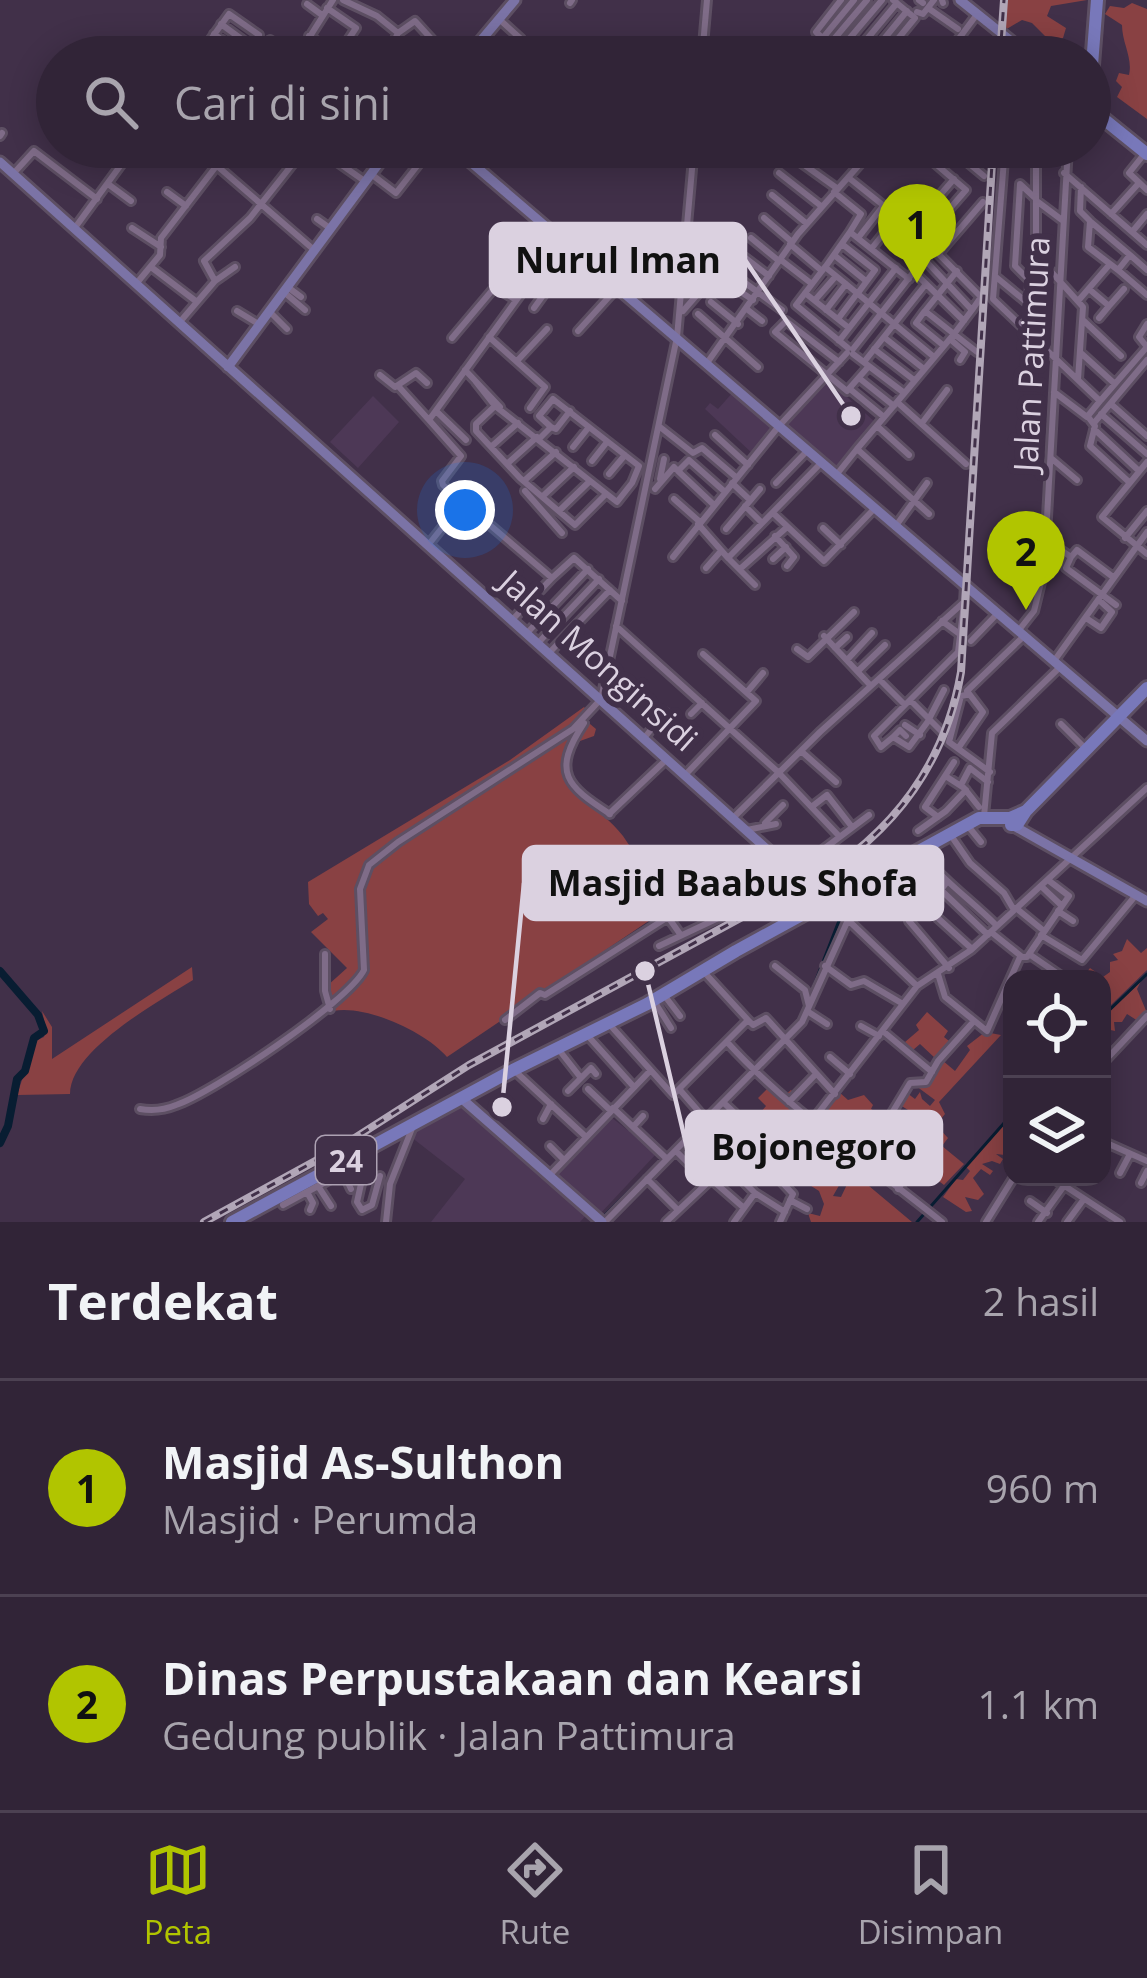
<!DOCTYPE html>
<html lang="id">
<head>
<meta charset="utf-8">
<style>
	:root { --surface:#312437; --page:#392c3f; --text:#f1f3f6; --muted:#a8a4ad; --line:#4c4152; --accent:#b1c500 }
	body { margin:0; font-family:"Open Sans",sans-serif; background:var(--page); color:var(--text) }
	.controls { position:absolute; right:36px; bottom:36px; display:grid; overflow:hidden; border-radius:24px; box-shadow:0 6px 30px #0003 }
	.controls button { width:108px; height:108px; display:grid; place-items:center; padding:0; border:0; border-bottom:3px solid var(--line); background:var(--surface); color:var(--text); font:60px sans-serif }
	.you { position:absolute; left:465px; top:510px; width:42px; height:42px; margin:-30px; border:9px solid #fff; border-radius:50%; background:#1a73e8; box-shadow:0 0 0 18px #1a73e833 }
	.badge { display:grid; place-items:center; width:78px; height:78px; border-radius:50%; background:var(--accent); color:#111; font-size:39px; font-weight:700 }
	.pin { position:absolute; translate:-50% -99px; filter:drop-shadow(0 3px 6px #0008) }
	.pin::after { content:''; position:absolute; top:63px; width:42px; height:36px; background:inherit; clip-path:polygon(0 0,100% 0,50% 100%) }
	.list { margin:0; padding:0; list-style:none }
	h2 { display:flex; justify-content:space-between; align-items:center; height:156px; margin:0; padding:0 48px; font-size:51px }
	h2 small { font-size:39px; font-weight:400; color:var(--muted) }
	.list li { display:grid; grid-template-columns:78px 1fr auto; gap:36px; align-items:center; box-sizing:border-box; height:216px; padding:0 48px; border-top:3px solid var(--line) }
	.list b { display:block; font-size:45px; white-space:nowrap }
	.list p { margin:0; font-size:39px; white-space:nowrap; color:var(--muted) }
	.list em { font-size:39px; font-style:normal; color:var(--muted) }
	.icon { flex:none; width:66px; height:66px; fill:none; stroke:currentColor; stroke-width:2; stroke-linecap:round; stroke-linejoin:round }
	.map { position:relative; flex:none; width:1147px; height:1222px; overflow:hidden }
	.search { position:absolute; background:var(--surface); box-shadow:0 6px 30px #0003; left:36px; right:36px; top:36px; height:132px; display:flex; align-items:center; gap:30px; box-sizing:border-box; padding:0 42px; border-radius:66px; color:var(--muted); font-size:45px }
	.sheet { height:588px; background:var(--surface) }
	nav { display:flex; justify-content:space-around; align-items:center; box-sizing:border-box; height:168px; border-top:3px solid var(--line); background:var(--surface); font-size:33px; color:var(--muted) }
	nav a { display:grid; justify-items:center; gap:6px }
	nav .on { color:var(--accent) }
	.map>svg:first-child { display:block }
</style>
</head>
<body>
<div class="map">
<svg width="1147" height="1222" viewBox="0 0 1147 1222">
	<rect width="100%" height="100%" fill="#413049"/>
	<path fill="#4d3856" d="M 828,380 L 875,422 L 835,470 L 785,427 Z
		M 734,391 L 777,428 L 754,455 L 705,409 L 710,403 L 718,409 Z
		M 373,396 L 399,422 L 358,468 L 330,442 Z
		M 461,1098 L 550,1177 L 607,1114 L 657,1153 L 598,1216 L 589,1212 L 580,1222 L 431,1222 L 465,1179 L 411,1137 L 414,1123 Z"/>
	<path fill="#894143" d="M 1007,0 L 1087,0 L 1051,6 L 1047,16 L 1066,28 L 1063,38 L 1053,44 L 1032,23 L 1022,20 L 1005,30 Z
		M 1132,3 L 1147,9 L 1147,119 L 1117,97 L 1122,87 L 1116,81 L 1119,73 L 1129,75 C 1133,58 1122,43 1122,25 L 1105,14 L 1110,6 L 1124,8 Z
		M 584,707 L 589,712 L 584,719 L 596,729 L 594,736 L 580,741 L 567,756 C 567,803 598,803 623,836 C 639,859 652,886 665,910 L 447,1057 C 426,1032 365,1004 333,1011 L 327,986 L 347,968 L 311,932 L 328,919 L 323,913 L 318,916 L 309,904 L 308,882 L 510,760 Z
		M 1127,939 L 1141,953 L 1147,948 L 1147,970 L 1110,1006 L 1102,1001 L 1102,979 L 1072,979 L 1077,973 L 1083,977 L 1090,968 L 1103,977 L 1110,972 L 1110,962 L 1118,960 L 1113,954 L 1122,951 Z
		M 192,967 L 193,980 C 158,1002 70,1050 70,1094 L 17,1095 L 35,1041 L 44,1037 L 46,1029 L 42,1011 L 52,1027 L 52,1059 Z
		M 1141,981 L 1137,989 L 1147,1013 L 1138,1021 L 1127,1014 L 1122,1022 L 1114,1022 L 1115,1031 L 1106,1029 L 1102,1032 L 1102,1019 Z
		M 927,1012 L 948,1031 L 944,1037 L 949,1041 L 959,1031 L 962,1034 L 936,1059 L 920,1044 L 913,1050 L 905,1042 L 919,1030 L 916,1025 Z
		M 985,1032 L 1001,1035 L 939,1102 L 945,1114 L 936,1125 L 948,1138 L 942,1146 L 964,1164 L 944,1185 L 908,1158 L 891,1180 L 879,1170 L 886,1158 L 873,1147 L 879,1138 L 887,1142 L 889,1137 L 882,1133 L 893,1120 L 916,1135 L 916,1145 L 927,1149 L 929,1123 L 900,1105 L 907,1093 L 915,1099 L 920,1092 L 922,1099 L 930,1106 L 935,1100 L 912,1083 L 920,1085 L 942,1060 L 955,1071 L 970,1050 L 967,1046 Z
		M 769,1087 L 783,1097 L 791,1090 L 796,1095 L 789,1102 L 812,1126 L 853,1157 L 850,1170 L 842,1165 L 834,1176 L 841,1182 L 833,1196 L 841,1197 L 852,1174 L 860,1178 L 868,1168 L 876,1174 L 869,1186 L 912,1222 L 811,1222 L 808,1213 L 820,1216 L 824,1204 L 819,1191 L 805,1182 L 814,1163 L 763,1122 L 765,1118 L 760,1113 L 766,1106 L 758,1098 Z
		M 839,1092 L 848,1100 L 864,1095 L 873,1105 L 871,1109 L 886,1118 L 863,1157 L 819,1123 Z
		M 1012,1116 L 1012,1127 L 1003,1141 L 1011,1143 L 1012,1150 L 1007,1148 L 1005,1155 L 996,1154 L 1003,1159 L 1000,1164 L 992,1161 L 982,1164 L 993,1171 L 990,1175 L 981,1169 L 973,1178 L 984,1194 L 978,1200 L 965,1197 L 972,1211 L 966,1212 L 943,1197 L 956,1179 L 963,1180 L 970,1171 L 966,1167 Z"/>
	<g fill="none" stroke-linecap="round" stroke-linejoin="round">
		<path stroke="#081d32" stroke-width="3" d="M 270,398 L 598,691
			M 605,697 L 718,799
			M 801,874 L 815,877 L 831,895
			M 809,998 L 842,913
			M 1102,1017 L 1147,974
			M 600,1220 L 700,1121
			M 917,1222 L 1012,1114"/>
		<path stroke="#081d32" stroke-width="8" d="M 0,971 L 38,1015 L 44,1031 L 34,1038 L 25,1071 L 17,1079 L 8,1126 L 0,1143"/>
		<defs>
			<path id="minor" d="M 343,0 L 377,16 L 398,33 L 415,21 L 448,57
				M 841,0 L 816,32 L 843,57
				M 919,0 L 923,3
				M 942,0 L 943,3
				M 570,3 L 572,0
				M 307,4 L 322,15
				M 327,8 L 356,28 L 342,49
				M 928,8 L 958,29
				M 917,12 L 923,14 L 934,0
				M 499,19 L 521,39
				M 221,24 L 251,46
				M 398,33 L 394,41 L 402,57
				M 214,34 L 243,56
				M 309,36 L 333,52 L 342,49 L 354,57
				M 822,39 L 854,0
				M 270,40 L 297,57
				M 829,45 L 867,0
				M 838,52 L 882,0
				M 179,57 L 181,55
				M 198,57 L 229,14 L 259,35 L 243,57
				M 297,57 L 333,0
				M 702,57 L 707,0
				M 852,57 L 897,3
				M 869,57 L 907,11
				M 883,57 L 915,18 L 893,0
				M 945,57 L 978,13
				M 0,136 L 2,133
				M 146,147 L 164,159 L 173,147
				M 316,147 L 366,182
				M 348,147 L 349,147
				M 359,147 L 380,162
				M 949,147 L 984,176
				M 1005,147 L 993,299 L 1100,401 L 1087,417 L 1054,392
				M 1014,147 L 1036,165
				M 1036,147 L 1036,255 L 1083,307 L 1078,379
				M 1145,153 L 1129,173 L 1147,190
				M 796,159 L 838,189
				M 216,165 L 313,249
				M 779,173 L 821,206
				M 1064,173 L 1147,245
				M 13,174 L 34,151 L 97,199
				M 371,174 L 396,193 L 432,147
				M 849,178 L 884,206
				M 108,184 L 131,201
				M 1081,187 L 1080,211 L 1090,221 L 1088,247 L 1118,270 L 1130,255 L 1147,270
				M 167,192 L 186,206
				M 834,192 L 861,214 L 850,232
				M 772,195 L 806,223
				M 1038,202 L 1062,220
				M 1111,214 L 1139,183
				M 902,216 L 918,198
				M 764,218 L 792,242
				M 317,219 L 331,229
				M 1091,222 L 1130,255
				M 913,226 L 954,179
				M 132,228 L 161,247
				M 74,229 L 134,147
				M 1132,232 L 1147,214
				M 925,237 L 966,190 L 931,160 L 941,147
				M 751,238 L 779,261
				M 858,238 L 883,206 L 891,206 L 981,297 L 972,310 L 924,259
				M 790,244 L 822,271
				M 842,244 L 875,270 L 858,293
				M 872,248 L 900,213
				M 940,252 L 983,202
				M 739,253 L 769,276
				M 834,255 L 866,281
				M 781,260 L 812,284
				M 826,266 L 850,232 L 909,279
				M 151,267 L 197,302
				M 1118,270 L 1147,295
				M 729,271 L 782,310
				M 957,271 L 925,311 L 954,334 L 897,402 L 966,464
				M 915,273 L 964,321
				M 996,277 L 1030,305
				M 215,281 L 235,267
				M 1030,281 L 1015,266 L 1020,184 L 1034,197
				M 726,282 L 753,300
				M 136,284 L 160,255 L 161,238 L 231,147
				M 846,284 L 825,267 L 796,305 L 848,348
				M 289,288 L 301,297
				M 1089,289 L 1109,306 L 1124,289
				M 285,293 L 305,310
				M 805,293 L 849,328
				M 815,300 L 836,276
				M 1078,301 L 1110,264
				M 711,302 L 738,324
				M 534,308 L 547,290
				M 748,310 L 762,321
				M 826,310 L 846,284 L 934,357
				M 972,310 L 954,334 L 977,352
				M 237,311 L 260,325
				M 683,311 L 716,273
				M 270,312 L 287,329
				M 924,312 L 916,323 L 944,346
				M 698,314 L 758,367
				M 1099,318 L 1109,306
				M 838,319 L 856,295
				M 1084,321 L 1121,356
				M 179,323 L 215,281 L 204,261 L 250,218 L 306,147
				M 1028,330 L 1030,281 L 1044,266
				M 578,331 L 617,288
				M 489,337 L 545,387 L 530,408
				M 452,338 L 495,287 L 516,300
				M 885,338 L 924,369
				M 950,339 L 965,352 L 960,360
				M 839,341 L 896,268
				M 853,349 L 934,246
				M 874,349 L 914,380
				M 853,354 L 903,392
				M 1082,354 L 1115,384
				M 517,361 L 547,329
				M 839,362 L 786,321 L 775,332 L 847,391 L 869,366
				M 864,362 L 926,284
				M 707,363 L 798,234 L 875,147
				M 465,370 L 500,407
				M 380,375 L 395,387 L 416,373 L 427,383
				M 859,378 L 894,406
				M 476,382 L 495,406 L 617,502 L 632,483 L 639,466 L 553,399 L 539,416 L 551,427
				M 399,387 L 429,420
				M 850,389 L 884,417
				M 1101,400 L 1147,347 L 1139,337 L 1147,324
				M 897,402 L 857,449 L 929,514
				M 1111,404 L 1147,436
				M 495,406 L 476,424 L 476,431 L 520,478 L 575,525 L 606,494
				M 436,411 L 466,440
				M 1101,414 L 1147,454
				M 1089,418 L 1095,426 L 1090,446 L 1129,482
				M 922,423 L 947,390
				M 1094,423 L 1147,360
				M 877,426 L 909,455
				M 660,427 L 693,453 L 702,448 L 737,478
				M 1094,429 L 1139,471
				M 715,435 L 748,465
				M 540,438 L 551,427 L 556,429 L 570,411
				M 492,446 L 518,423
				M 573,447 L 589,427
				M 1051,458 L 1077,480
				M 592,461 L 607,442
				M 1147,462 L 1102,517 L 1147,554
				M 508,463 L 537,437
				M 609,474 L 625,455
				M 837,474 L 857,449
				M 660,479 L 664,459
				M 525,480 L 556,452
				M 732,483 L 750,500
				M 776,483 L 807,451
				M 655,489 L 674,467 L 678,471
				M 525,491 L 562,533
				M 543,496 L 574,467
				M 674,499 L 700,522
				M 714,505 L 678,471 L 689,460 L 725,492
				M 745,506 L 762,523
				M 559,511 L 590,481
				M 773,513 L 824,561 L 874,509
				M 698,524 L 728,558 L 821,463
				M 895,527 L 927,483
				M 823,528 L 841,545
				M 726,529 L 760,489
				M 775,536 L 794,557 L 787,566
				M 1125,538 L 1147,511
				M 1046,540 L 1071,557 L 1066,568 L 1116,605
				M 429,544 L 457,509
				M 673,557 L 779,426 L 847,353
				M 1071,557 L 1077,550 L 1113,577
				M 728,558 L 755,585
				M 773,559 L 786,547
				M 706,568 L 721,551
				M 740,569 L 786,528
				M 552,578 L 574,558 L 622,601
				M 1086,618 L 1101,628 L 1112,612 L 1099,600
				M 513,619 L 552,578 L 443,485 L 442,481 L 461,456 L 429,420 L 561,239
				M 942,621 L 961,635
				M 616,626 L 778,772 L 839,836
				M 1019,630 L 1034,611 L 1044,570 L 1068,147
				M 528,632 L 588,569
				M 824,636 L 871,686
				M 971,641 L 998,613
				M 539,642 L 599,579
				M 835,648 L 847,637
				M 797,649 L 808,657 L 854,612
				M 550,652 L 610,590
				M 847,660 L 872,633
				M 1054,661 L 1147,532
				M 858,671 L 885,645
				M 879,679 L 905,705
				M 747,692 L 763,673
				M 966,695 L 961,696 L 949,742 L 990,772
				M 910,700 L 943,733
				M 691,714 L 702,703
				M 930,717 L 944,690
				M 929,720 L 909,747 L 893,737 L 881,747 L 874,736 L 958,652 L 964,603
				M 584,723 C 551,773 567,786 610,814
				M 1061,724 L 1086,749
				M 905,725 L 920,735
				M 645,737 L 665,712
				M 893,737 L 900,730 L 906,736
				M 959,747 L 983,712 L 967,691 L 1025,635
				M 801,751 L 836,782
				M 686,774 L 756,701 L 703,654
				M 947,777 L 964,788 L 979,807
				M 961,785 L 970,768 L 988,782
				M 814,805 L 827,795 L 852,827
				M 609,814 L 667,759
				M 984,816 L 992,733 L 1060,667
				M 938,817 L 925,807 L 954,762
				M 733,818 L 820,732 L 964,602 L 965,586
				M 765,823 L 783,805
				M 968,826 L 981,842
				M 747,830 L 776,824
				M 918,831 L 946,811 L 966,790
				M 952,837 L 970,863 L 1004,893 L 1014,910
				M 919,851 C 942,880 971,900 997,926
				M 895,864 L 934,898
				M 793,872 L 869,815
				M 880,872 L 892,888 L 923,915 L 936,903 L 934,898 L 947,882
				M 765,877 L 773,895
				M 1048,880 L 1069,896 L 1062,906
				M 740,890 L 749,888 L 758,903
				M 941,890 L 988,935
				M 727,894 L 736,911
				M 837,896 L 848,920 L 917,986
				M 1016,908 L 1044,931
				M 929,910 L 972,949
				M 1058,911 L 1073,921
				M 909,921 L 949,968
				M 991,932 L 1021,956
				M 1041,935 L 1082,960 L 1136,895
				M 659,946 L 801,879
				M 325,954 L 325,991 L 330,1009
				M 1029,954 L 1064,978
				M 775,966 L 805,990 L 809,1006
				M 825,966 L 851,985 L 864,981 L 903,1004
				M 703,971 L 748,1020
				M 938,974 L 945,997 L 987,1031 L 1020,957 L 1027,957 L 1062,906 L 1041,886
				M 664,995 L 680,1016
				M 654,1001 L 671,1028
				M 807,1011 L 827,1024
				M 505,1020 L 540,993 L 545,995 L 668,917 L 680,934
				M 748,1020 L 753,1025 L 766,1018 L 835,1094
				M 610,1025 L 673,1095 L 748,1020
				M 861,1026 L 879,1036
				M 884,1032 L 932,1072
				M 588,1036 L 634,1087
				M 727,1042 C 790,1111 869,1163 942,1222
				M 559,1050 L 581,1078 L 568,1091
				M 830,1057 L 850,1074
				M 1102,1064 L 1147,1016
				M 516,1072 L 585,1136
				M 581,1078 L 591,1068 L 596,1074
				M 588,1089 L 610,1110
				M 680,1090 L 707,1121
				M 789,1102 L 815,1075
				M 725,1104 L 758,1135
				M 613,1108 L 667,1159
				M 140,1109 C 152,1111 164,1110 176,1105 C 212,1093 348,1002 364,970 L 360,889 L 369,865 L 398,842 L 573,729 L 601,699 L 677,337 L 694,147
				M 890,1115 L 928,1143 L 898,1189
				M 543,1119 L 551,1104
				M 1102,1122 L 1104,1119
				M 704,1123 L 737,1157
				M 633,1127 L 643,1116
				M 688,1141 L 720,1173
				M 1102,1141 L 1147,1161
				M 550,1146 L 564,1160
				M 676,1151 L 688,1163
				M 354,1160 L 363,1175 L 357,1202 L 362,1210 L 372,1205 L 380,1176
				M 782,1160 L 792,1168
				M 863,1161 L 910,1083 L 926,1082 L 938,1061 L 974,1021
				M 728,1166 L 755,1193
				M 343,1172 L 351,1189
				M 1120,1173 L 1130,1154
				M 549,1176 L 650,1071
				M 1051,1177 L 1120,1222
				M 647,1179 L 678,1210
				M 712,1180 L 744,1208
				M 1141,1183 L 1147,1171
				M 318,1186 L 331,1206
				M 307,1192 L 313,1203 L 310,1210
				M 790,1200 L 807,1209
				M 1030,1201 L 1047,1213
				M 283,1205 L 342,1173 L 341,1167
				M 386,1222 L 390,1184 L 413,1126
				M 605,1222 L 802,1022 L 848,920
				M 666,1222 L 752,1141 L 778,1165
				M 734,1222 L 755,1193 L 785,1212
				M 780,1222 L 793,1194 L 776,1176 L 778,1165 L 917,986 L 971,950 L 1147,788
				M 986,1222 L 1014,1177
				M 1038,1222 L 1064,1186
				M 1067,1222 L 1084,1199"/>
			<path id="major" d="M 960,0 L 1031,57
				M 467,57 L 515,0
				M 453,147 L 1147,741
				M 0,162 L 807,885 L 822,903
				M 228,367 L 391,147
				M 1014,826 L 1147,901
				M 461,1098 L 602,1222"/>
			<path id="highway" d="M 1090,91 L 1097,0
				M 1090,108 L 1147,154
				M 1011,825 L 1017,825 L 1026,811 L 1147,688
				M 232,1222 L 513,1070 L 647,1004 L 736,951 L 979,818 L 1010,818 L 1026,811"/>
		</defs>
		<use href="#minor" stroke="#5d4f63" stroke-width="12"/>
		<use href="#major" stroke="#5d4f63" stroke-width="15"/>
		<use href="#highway" stroke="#5d4f63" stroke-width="18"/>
		<use href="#minor" stroke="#7f6c88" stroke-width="6"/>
		<use href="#major" stroke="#7b73a6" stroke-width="9"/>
		<use href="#highway" stroke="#7878ba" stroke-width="12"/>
		<defs>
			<path id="rail" d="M 1000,57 L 1004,0
				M 204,1222 L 339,1148 L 469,1065 L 838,865 C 905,817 947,754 961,672 L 993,147"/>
		</defs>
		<use href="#rail" stroke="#b1a6b7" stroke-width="8"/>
		<use href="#rail" stroke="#413049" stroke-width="3" stroke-dasharray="9" stroke-linecap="butt"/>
	</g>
	<g text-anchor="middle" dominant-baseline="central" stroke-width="12" stroke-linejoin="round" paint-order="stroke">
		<rect fill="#413049" stroke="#ada1b3" stroke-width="3" x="316" y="1136" width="60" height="48" rx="9"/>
		<g font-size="30" font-weight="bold" fill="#dbd1e0">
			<text x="346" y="1160">24</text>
		</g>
		<g font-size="33" fill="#dbd1e0" stroke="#413049">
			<text transform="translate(1031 354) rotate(-87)">Jalan Pattimura</text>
			<text transform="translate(599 660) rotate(42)">Jalan Monginsidi</text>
		</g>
	</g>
	<path fill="none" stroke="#dbd1e0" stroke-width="4.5" d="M851 416L745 260M502 1107L524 883M645 971L687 1148"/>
	<g fill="#dbd1e0" stroke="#413049" stroke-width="4.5">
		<circle cx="851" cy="416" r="12"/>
		<circle cx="502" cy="1107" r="12"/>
		<circle cx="645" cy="971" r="12"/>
	</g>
	<g fill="#dbd1e0" stroke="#dbd1e0" stroke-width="4.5">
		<rect x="491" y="224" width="254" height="72" rx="12"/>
		<rect x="524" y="847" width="418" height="72" rx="12"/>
		<rect x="687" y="1112" width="254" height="72" rx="12"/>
	</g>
	<g font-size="36" text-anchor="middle" font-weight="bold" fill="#111">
		<text x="618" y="273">Nurul Iman</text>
		<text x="733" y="896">Masjid Baabus Shofa</text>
		<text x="814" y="1160">Bojonegoro</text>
	</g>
</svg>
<div class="controls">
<button><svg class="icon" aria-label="locate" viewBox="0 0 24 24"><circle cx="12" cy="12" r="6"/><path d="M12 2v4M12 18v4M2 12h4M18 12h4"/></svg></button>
<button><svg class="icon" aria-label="layers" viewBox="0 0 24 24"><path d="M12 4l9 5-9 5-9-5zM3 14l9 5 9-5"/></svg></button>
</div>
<div class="you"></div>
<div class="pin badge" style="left:917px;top:283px">1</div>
<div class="pin badge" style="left:1026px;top:610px">2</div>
<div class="search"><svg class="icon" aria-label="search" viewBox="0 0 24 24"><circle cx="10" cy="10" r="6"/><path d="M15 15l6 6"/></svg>Cari di sini</div>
</div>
<section class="sheet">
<h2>Terdekat<small>2 hasil</small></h2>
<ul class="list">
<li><span class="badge">1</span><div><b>Masjid As-Sulthon</b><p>Masjid · Perumda</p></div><em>960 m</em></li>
<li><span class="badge">2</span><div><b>Dinas Perpustakaan dan Kearsi</b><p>Gedung publik · Jalan Pattimura</p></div><em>1.1 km</em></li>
</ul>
</section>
<nav>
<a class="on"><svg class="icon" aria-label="map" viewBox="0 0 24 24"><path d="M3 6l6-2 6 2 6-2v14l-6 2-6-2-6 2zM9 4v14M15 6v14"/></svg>Peta</a>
<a><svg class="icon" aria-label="directions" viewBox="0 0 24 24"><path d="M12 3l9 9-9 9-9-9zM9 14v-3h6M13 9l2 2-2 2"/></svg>Rute</a>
<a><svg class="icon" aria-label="saved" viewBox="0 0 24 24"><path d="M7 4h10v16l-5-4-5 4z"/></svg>Disimpan</a>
</nav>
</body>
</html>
